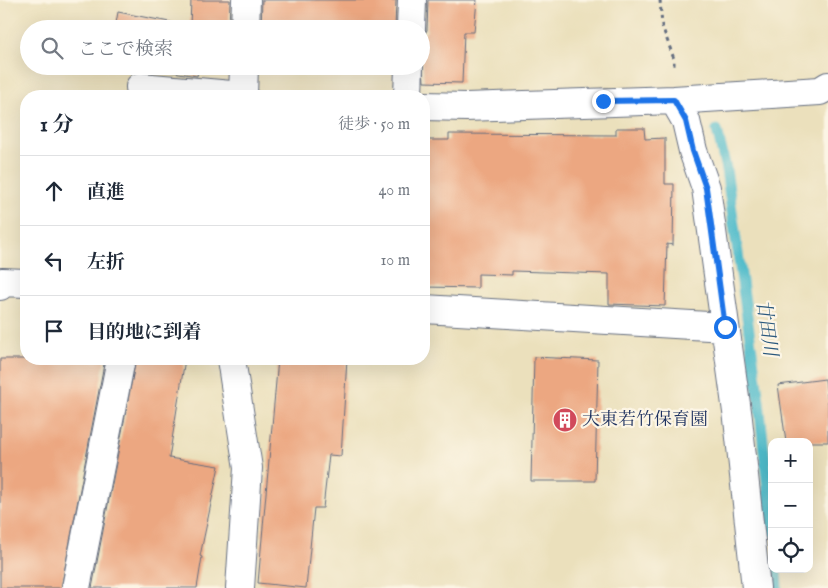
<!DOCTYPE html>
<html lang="ja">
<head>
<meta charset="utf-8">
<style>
	:root { --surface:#fff; --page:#f2f2f3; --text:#1f2937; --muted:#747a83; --line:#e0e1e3 }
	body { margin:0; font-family:"IM FELL English","Noto Serif JP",serif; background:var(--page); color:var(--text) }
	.controls { position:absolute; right:15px; bottom:15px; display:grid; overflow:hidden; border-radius:10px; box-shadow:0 5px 20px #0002 }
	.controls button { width:45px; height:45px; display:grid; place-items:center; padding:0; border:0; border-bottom:1px solid var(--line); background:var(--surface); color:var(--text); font:25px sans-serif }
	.stop { position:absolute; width:15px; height:15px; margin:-11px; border:4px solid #1a73e8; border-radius:50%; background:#fff }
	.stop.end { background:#1a73e8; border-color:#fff; box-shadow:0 1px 5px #0008 }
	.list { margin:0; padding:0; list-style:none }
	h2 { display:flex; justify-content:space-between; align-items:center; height:65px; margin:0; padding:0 20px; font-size:21px }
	h2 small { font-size:16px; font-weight:400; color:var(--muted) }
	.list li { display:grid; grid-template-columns:32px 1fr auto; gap:15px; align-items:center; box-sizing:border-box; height:70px; padding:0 20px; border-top:1px solid var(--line) }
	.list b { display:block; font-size:19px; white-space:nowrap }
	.list em { font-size:16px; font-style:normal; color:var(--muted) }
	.icon { flex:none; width:28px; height:28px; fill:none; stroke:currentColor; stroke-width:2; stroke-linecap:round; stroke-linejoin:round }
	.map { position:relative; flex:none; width:828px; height:588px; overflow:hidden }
	.search { position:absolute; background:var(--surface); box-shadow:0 5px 20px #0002; left:20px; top:20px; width:410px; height:55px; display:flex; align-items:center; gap:12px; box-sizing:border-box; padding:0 18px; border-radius:28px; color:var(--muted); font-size:19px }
	.panel { position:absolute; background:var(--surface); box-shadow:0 5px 20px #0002; left:20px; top:90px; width:410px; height:275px; border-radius:20px }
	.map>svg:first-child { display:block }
</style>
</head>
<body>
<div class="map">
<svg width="828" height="588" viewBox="0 0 828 588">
	<rect width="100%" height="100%" fill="#fcf5e5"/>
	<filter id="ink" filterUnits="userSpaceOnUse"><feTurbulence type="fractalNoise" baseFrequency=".02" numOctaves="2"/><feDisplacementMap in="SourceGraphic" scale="10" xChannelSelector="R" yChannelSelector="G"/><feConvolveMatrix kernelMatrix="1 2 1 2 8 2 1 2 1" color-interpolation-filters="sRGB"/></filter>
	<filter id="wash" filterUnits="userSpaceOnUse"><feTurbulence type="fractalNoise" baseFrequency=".0096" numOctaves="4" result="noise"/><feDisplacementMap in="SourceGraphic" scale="20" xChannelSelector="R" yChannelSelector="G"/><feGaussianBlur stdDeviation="1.12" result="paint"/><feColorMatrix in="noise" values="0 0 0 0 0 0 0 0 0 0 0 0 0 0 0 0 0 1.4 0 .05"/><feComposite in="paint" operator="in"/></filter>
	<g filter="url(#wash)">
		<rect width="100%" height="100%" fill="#ebe0bc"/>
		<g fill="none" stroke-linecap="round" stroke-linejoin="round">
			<path stroke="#4fbbca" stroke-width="11" d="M 717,130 L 726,169 L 759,401 L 772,531
				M 776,569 L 777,588"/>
		</g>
		<g id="blocks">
			<path fill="#eca781" d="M 191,0 L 230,0 L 229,29 L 115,29 L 118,12 L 190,26 Z
				M 262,0 L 396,0 L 395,29 L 261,29 Z
				M 428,0 L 477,0 L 474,32 L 464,32 L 462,83 L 424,82 L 421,40 L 427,30 Z
				M 137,66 L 199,66 L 197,76 Z
				M 285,66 L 393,66 L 393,71 Z
				M 616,128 L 644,128 L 645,139 L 665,138 L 665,184 L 674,184 L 673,245 L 667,244 L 665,306 L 609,304 L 609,274 L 512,271 L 512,275 L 478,274 L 478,288 L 424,287 L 424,140 L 449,140 L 449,134 L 616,135 Z
				M 534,357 L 598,360 L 595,481 L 531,481 Z
				M 0,359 L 105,359 L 61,588 L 0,588 Z
				M 136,359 L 185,359 L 169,458 L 219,466 L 200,556 L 202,557 L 197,588 L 92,588 Z
				M 278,359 L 347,359 L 341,456 L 329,455 L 323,508 L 314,508 L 306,588 L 258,583 Z
				M 825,379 L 828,404 L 828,442 L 786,442 L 778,385 Z"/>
		</g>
	</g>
	<g filter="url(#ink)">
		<use href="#blocks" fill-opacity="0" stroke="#646d7f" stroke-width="1"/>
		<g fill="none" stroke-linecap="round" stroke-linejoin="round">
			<defs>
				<path id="minor" d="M 245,29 L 246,0
					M 411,29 L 412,0
					M 140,87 L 243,96
					M 243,96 L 244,66
					M 408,96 L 409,66
					M 674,100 L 686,121 L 693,151 L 706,188 L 738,419 L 756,588
					M 424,106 L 466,107 L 674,100 L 820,91 L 828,86
					M 0,286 L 2,282 L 26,283
					M 424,309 L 725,327
					M 231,359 L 248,468 L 240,588
					M 76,588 L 121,359"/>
			</defs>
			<use href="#minor" stroke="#646d7f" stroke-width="30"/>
			<path stroke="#646d7f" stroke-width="3" stroke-dasharray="4 4" stroke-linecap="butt" d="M 660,0 L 662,26 L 674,59 L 674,67"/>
			<use href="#minor" stroke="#fff" stroke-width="28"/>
		</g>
	</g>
	<g fill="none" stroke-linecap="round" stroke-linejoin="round" filter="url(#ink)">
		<path stroke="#1a73e8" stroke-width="6" d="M 603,101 L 674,100 L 686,121 L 693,151 L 706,188 L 725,327"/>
	</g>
	<defs>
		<symbol id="building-disc" viewBox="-11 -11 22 22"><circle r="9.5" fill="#d1495b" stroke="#fcf5e5"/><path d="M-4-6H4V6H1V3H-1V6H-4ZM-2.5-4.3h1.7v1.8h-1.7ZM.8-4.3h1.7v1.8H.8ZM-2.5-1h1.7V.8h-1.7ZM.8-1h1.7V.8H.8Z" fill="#fff"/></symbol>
	</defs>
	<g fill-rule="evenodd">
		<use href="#building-disc" x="551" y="406" width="28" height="28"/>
	</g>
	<g text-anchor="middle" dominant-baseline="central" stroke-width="4.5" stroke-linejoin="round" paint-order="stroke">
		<g font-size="18" fill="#1b2f5e" stroke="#fcf5e5" text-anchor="start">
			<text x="582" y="420">大東若竹保育園</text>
		</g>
		<g font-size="19" font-style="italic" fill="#2b597e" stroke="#fcf5e5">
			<text transform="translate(766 328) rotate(82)">廿田川</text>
		</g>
	</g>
</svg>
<div class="controls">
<button>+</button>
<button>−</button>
<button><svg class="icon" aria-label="locate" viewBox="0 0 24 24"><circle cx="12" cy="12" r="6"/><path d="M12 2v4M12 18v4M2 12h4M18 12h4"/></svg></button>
</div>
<div class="stop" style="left:725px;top:327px"></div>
<div class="stop end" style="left:603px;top:101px"></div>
<div class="search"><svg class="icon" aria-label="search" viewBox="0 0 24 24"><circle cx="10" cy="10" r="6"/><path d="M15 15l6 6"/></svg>ここで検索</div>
<section class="panel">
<h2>1 分<small>徒歩 · 50 m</small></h2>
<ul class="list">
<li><svg class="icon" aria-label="ahead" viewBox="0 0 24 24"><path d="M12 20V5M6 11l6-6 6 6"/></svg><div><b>直進</b></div><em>40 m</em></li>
<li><svg class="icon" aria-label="left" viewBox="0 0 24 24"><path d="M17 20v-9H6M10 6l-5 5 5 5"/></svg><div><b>左折</b></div><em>10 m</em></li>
<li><svg class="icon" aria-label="arrive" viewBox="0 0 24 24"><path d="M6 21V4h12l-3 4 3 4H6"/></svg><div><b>目的地に到着</b></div></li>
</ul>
</section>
</div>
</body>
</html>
